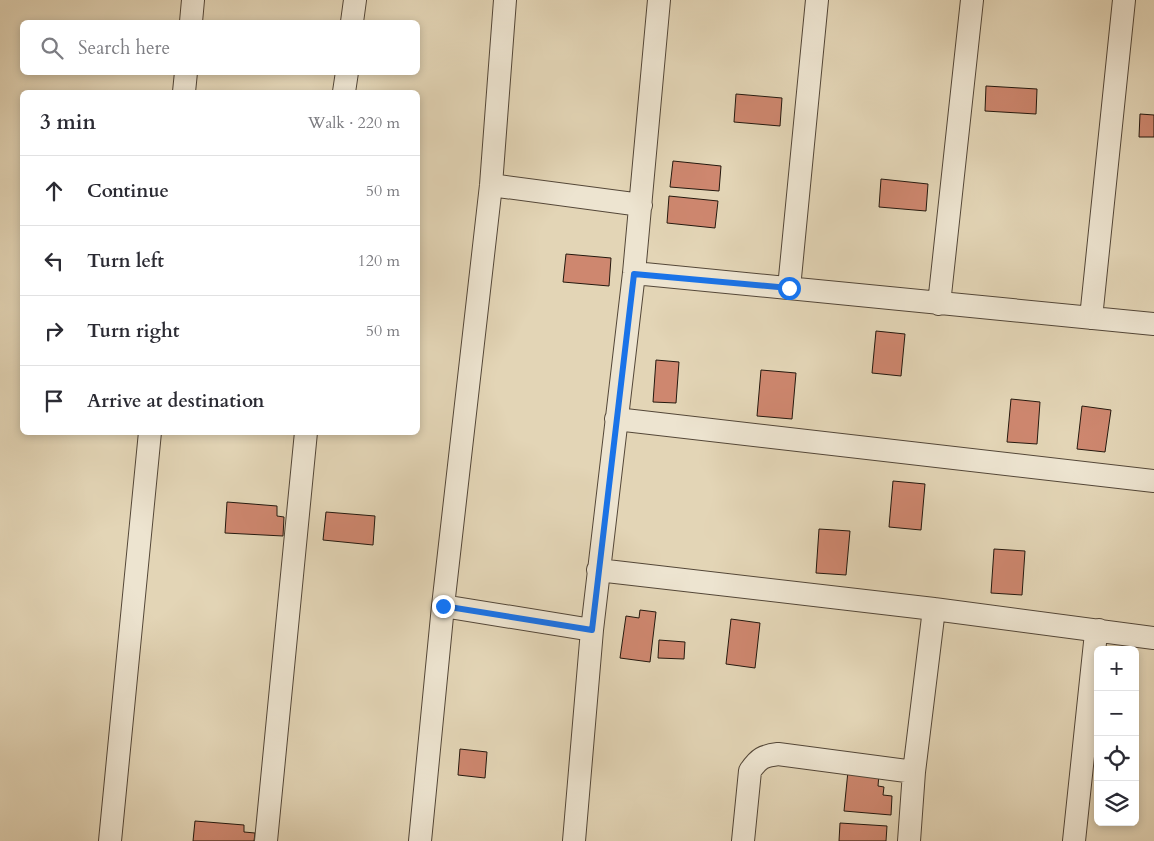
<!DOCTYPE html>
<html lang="en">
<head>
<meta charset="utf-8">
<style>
	:root { --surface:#fff; --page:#f2f2f3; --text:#2b2b33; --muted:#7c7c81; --line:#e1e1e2 }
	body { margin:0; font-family:Cardo,serif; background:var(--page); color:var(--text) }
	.controls { position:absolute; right:15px; bottom:15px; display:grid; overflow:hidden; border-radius:8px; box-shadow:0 2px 8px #0003 }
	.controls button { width:45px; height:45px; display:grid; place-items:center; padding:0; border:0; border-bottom:1px solid var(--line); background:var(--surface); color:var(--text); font:25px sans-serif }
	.stop { position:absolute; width:15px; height:15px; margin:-11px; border:4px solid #1a73e8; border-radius:50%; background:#fff }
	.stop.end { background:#1a73e8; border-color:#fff; box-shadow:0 1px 5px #0008 }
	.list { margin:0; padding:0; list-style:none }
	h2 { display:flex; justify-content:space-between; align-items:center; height:65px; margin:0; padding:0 20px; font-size:21px }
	h2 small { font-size:16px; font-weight:400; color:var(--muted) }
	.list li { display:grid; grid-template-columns:32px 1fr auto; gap:15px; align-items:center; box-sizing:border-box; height:70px; padding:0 20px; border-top:1px solid var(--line) }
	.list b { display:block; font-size:19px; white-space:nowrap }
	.list em { font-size:16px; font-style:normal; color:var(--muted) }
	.icon { flex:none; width:28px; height:28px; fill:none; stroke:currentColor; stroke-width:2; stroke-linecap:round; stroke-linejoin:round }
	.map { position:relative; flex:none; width:1154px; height:841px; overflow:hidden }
	.search { position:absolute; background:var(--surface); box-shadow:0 2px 8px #0003; left:20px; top:20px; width:400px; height:55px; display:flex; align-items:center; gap:12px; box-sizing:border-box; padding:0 18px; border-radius:8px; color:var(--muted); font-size:19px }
	.panel { position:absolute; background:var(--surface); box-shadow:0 2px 8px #0003; left:20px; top:90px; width:400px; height:345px; border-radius:8px }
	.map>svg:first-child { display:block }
</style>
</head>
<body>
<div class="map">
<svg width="1154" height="841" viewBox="0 0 1154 841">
	<rect width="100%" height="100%" fill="#e3d5b6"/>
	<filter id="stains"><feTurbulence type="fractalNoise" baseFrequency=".004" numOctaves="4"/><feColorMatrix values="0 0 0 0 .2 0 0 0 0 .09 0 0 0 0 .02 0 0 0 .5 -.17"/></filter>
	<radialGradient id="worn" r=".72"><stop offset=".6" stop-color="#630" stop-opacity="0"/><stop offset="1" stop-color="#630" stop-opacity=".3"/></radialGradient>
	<path fill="#ce876f" stroke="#24180e" d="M 986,86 L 1037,89 L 1036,114 L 985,111 Z
		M 736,94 L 782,98 L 780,126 L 734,122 Z
		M 1140,114 L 1154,115 L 1154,137 L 1139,137 Z
		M 673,161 L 721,166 L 719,191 L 670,187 Z
		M 881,179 L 928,184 L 926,211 L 879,207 Z
		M 669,196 L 718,201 L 715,228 L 667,223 Z
		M 566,254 L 611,258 L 609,286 L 563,282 Z
		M 876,331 L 905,334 L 901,376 L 872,373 Z
		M 656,360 L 679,362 L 676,403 L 653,402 Z
		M 761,370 L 796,373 L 792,419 L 757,416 Z
		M 1011,399 L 1040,402 L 1037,444 L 1007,442 Z
		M 1082,406 L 1111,410 L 1105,452 L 1077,449 Z
		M 893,481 L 925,484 L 921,530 L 889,527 Z
		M 227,502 L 277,506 L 277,516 L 284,517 L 283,536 L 225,533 Z
		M 326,512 L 375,516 L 373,545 L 323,540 Z
		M 819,529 L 850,531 L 846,575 L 816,573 Z
		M 994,549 L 1025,551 L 1022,595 L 991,593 Z
		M 640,610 L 656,612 L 650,662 L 620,658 L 626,616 L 639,618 Z
		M 731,619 L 760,623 L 755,668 L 726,664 Z
		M 659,640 L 685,642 L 684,659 L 658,658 Z
		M 460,749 L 487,752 L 485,778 L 458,775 Z
		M 848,771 L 879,774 L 878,786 L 884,787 L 883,795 L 892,796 L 891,815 L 844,811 Z
		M 195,821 L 244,825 L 244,832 L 255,833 L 254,841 L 193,841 Z
		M 840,823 L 887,826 L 886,841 L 839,841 Z"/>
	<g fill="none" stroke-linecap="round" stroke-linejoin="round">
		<defs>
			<path id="minor" d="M 191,22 L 193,0
				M 352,22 L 355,0
				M 184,92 L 186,72
				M 344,92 L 347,72
				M 491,185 L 641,205
				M 634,273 C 808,289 981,308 1154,324
				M 789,288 L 817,0
				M 939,304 L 972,0
				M 1091,318 L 1124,0
				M 616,419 L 1154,481
				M 598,570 L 934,609 L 1154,638
				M 443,606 L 592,630
				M 110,841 L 150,432
				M 266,841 L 306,432
				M 420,841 L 443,606 L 491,185 L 505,0
				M 574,841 L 592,630 L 634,273 L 659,0
				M 743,841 L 750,771 C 759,758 763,756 778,754 L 914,772
				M 909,841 L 914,772 L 934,609
				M 1074,841 L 1096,633 L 1099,630"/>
		</defs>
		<use href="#minor" stroke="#544738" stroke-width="24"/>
		<use href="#minor" stroke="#ede4d0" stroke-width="22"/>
	</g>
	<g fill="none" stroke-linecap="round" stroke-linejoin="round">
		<path stroke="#1a73e8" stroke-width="6" d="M 443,606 L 592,630 L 634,274 L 789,288"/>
	</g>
	<rect width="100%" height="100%" filter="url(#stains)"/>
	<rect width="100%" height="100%" fill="url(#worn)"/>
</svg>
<div class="controls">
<button>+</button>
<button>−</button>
<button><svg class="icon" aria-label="locate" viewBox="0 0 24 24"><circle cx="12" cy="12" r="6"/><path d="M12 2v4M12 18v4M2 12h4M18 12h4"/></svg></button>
<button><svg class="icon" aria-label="layers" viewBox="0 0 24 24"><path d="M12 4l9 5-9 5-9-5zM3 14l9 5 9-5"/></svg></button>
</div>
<div class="stop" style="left:789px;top:288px"></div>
<div class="stop end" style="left:443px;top:606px"></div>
<div class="search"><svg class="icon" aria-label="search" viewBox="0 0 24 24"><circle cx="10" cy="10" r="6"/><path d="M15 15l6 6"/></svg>Search here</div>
<section class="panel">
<h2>3 min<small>Walk · 220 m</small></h2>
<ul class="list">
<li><svg class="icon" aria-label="ahead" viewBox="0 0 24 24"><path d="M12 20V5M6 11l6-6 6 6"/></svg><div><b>Continue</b></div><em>50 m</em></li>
<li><svg class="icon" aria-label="left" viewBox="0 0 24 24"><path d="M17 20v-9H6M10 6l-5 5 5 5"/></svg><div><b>Turn left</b></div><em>120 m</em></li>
<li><svg class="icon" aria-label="right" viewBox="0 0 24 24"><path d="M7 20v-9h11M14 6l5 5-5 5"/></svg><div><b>Turn right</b></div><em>50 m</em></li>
<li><svg class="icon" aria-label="arrive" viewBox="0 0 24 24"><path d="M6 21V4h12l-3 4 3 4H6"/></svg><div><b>Arrive at destination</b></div></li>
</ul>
</section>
</div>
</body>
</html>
